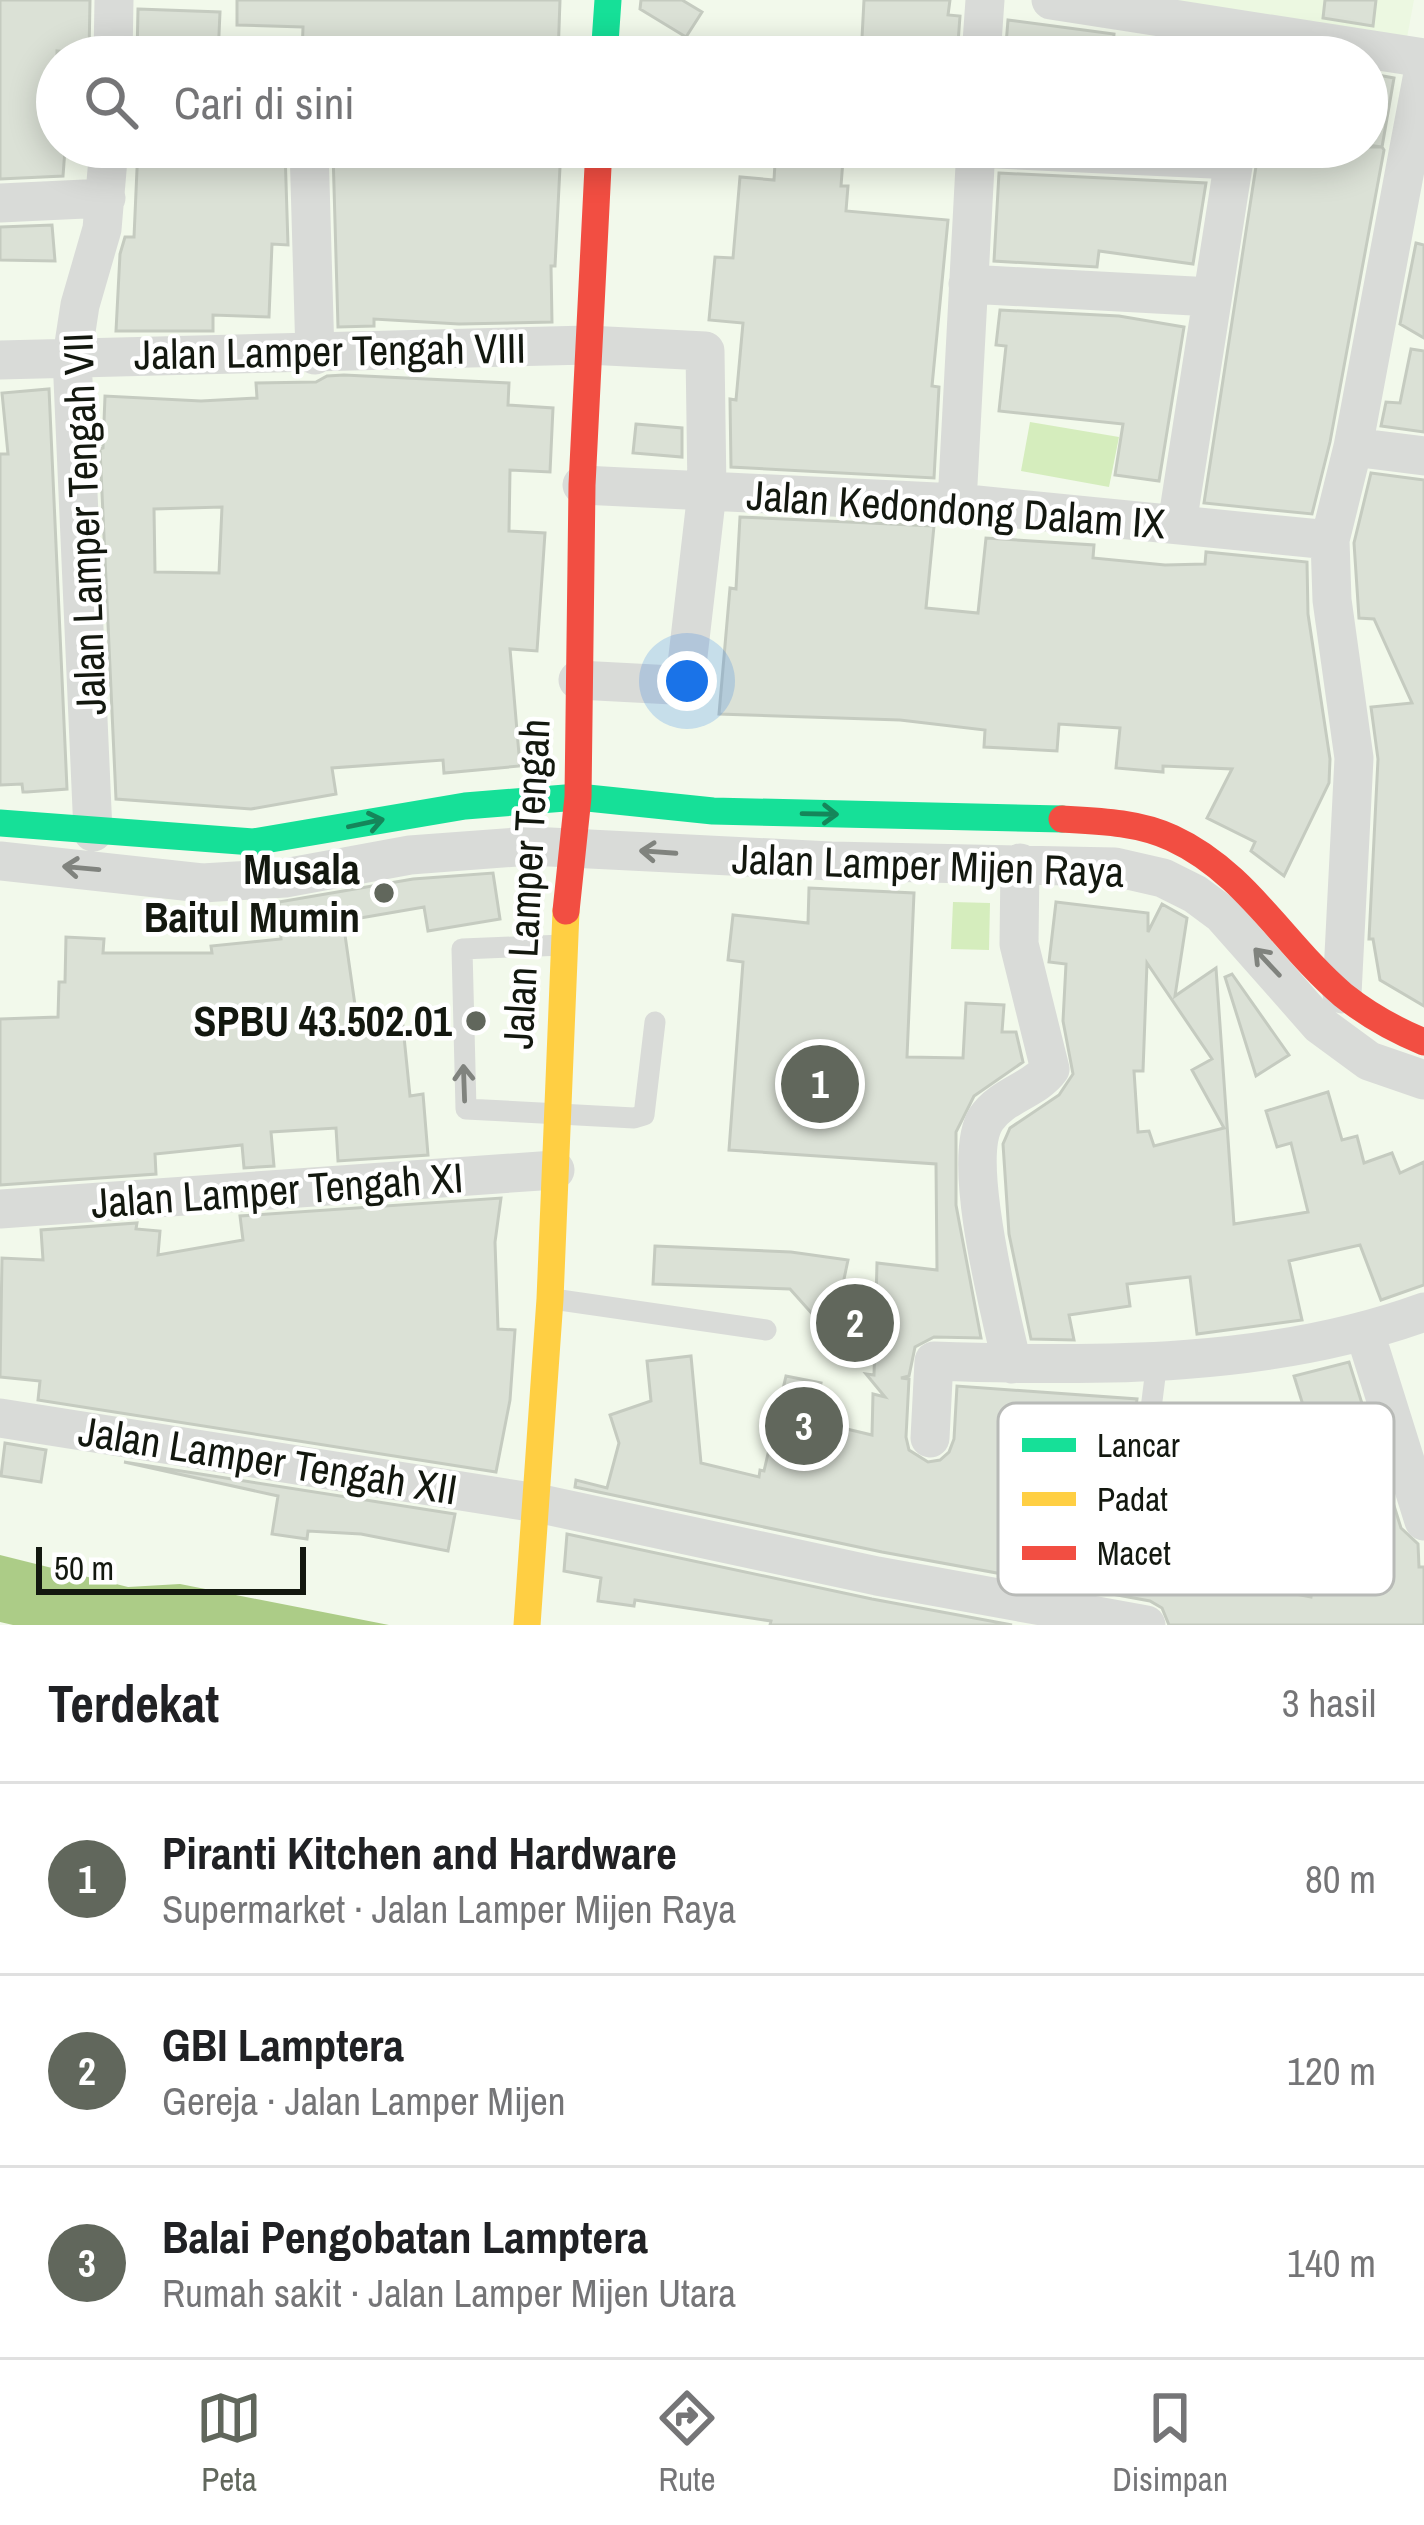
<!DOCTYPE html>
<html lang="id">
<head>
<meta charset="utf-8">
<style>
	:root { --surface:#fff; --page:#f6f6f6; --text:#202124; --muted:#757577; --line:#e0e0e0; --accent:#61675c }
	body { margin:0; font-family:"Archivo Narrow",sans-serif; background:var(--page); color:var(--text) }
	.scale { position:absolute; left:36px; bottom:30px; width:270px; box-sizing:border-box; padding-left:12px; border:6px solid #13180f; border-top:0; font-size:33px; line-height:42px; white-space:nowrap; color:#13180f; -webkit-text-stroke:9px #fff; paint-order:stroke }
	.you { position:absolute; left:687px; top:681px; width:42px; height:42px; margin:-30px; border:9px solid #fff; border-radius:50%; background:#1a73e8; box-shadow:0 0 0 18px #1a73e833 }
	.badge { display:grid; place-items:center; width:78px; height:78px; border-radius:50%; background:var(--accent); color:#fff; font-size:39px; font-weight:700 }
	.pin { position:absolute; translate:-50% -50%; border:6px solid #fff; box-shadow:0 3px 12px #0006 }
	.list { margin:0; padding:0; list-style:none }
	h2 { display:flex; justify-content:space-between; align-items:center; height:156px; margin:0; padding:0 48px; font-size:51px }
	h2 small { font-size:39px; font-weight:400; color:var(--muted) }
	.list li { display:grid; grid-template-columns:78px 1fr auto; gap:36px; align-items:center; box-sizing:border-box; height:192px; padding:0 48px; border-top:3px solid var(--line) }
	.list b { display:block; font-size:45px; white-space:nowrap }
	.list p { margin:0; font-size:39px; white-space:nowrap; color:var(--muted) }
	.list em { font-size:39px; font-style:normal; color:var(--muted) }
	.icon { flex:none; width:66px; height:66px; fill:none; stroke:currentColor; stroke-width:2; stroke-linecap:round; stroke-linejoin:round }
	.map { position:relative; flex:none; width:1424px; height:1625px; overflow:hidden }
	.search { position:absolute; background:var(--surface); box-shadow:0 6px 30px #0003; left:36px; right:36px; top:36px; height:132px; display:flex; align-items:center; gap:30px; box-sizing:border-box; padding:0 42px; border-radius:66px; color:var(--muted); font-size:45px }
	.sheet { height:732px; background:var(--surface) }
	nav { display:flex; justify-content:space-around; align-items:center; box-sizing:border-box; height:168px; border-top:3px solid var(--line); background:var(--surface); font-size:33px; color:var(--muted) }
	nav a { display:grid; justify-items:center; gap:6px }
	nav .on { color:var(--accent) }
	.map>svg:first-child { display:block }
</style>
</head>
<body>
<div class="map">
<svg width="1424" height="1625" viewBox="0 0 1424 1625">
	<rect width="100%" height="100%" fill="#f2f9eb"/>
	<path fill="#ecf8e1" d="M 1117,0 L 1414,0 L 1406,43 Z"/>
	<path fill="#d5edbd" d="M 1030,422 L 1119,437 L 1109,487 L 1021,471 Z
		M 953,902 L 990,903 L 989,950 L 951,949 Z"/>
	<path fill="#accc87" d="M 0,1555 L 128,1587 L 180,1584 L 389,1625 L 13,1625 L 0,1622 Z"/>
	<path fill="#dbe1d6" stroke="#c5cbc0" stroke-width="3" fill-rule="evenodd" d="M 0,0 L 90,0 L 89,54 L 57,51 L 57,148 L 65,149 L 63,176 L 0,179 Z
		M 237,0 L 560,0 L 558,57 L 302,57 L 303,27 L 237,25 Z
		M 641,0 L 682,0 L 702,12 L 686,37 L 640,9 Z
		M 864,0 L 950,0 L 948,15 L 960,16 L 957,57 L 861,57 Z
		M 1325,0 L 1376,0 L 1373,26 L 1323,18 Z
		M 138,9 L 220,12 L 218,57 L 137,57 Z
		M 1008,20 L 1114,34 L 1112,57 L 1005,57 Z
		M 1367,73 L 1394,78 L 1382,147 L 1367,145 Z
		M 138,147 L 277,147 L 277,151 L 285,151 L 288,245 L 272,244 L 269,317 L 213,315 L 213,331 L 116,331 L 120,254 L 125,237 L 134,237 Z
		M 435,147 L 561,147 L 555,266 L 551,266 L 552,322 L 459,324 L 374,319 L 374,326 L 338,327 L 333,152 L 434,155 Z
		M 776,147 L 844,147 L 841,186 L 848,186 L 846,211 L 948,220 L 932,386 L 939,387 L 934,478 L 731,467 L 730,399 L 736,400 L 743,323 L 709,320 L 715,257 L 733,258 L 740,177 L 774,180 Z
		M 1259,147 L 1382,147 L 1384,150 L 1330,442 L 1312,514 L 1204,503 Z
		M 999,173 L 1206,183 L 1193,264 L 1099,251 L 1097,267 L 994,261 Z
		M 52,225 L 55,261 L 0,260 L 0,227 Z
		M 1416,243 L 1424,245 L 1424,338 L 1400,324 Z
		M 1000,310 L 1119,316 L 1184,327 L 1159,481 L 1115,475 L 1123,424 L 999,411 L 1006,346 L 996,345 Z
		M 1411,349 L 1424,351 L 1424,432 L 1381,426 L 1386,402 L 1400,403 Z
		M 344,375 L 509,383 L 508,405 L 553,408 L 550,472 L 510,470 L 509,531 L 545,533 L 537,651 L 510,649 L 520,766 L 444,773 L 443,760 L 332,768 L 336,794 L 251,809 L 116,799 L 100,449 L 103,448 L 105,396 L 201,401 L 257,398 L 256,383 L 316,382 L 327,376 ZM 222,507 L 219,573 L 155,572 L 154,509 Z
		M 49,389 L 67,789 L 27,792 L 23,792 L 22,784 L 0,785 L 0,454 L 8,454 L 2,393 Z
		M 636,424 L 682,428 L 682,457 L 633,453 Z
		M 1371,473 L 1424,480 L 1424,1006 L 1380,980 L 1373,939 L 1369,939 L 1378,759 L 1371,707 L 1412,703 L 1374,619 L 1359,618 L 1354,543 Z
		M 740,517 L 934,526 L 926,608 L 978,613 L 986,538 L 1094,545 L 1093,558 L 1165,565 L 1205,564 L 1206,552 L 1307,562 L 1308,614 L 1330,759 L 1329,783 L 1284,876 L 1251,851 L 1255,842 L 1207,818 L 1232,769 L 1163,766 L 1163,772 L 1116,768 L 1120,728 L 1059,724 L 1057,751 L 984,747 L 985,730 L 900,720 L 719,714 L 730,588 L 736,589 Z
		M 493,873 L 500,919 L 428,931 L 424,907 L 343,921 L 356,1012 L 401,1007 L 410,1096 L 423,1094 L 428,1155 L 338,1161 L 336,1128 L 271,1132 L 274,1166 L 244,1168 L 242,1145 L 155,1154 L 156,1174 L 0,1185 L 0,1019 L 58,1017 L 59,982 L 65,982 L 66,937 L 104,939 L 103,953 L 212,953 L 211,946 L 281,939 L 279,902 L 413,879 Z
		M 809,888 L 914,893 L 907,1057 L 963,1058 L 966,1003 L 1004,1005 L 1002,1032 L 1016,1032 L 1023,1062 L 974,1096 L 956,1132 L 956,1205 L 981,1338 L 934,1337 L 915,1347 L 909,1376 L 901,1378 L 909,1379 L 906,1437 L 909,1450 L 928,1462 L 940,1460 L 949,1452 L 954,1439 L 957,1386 L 1137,1399 L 1124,1503 L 1129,1515 L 1144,1518 L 1154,1506 L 1165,1417 L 1197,1421 L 1191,1459 L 1265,1468 L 1261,1442 L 1312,1434 L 1294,1376 L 1349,1362 L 1401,1528 L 1418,1544 L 1419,1567 L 1424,1567 L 1424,1625 L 1169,1625 L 1162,1608 L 1150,1601 L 882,1552 L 575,1487 L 576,1480 L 607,1488 L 619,1443 L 610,1415 L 651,1401 L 647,1361 L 691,1356 L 701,1463 L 759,1477 L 760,1470 L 764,1471 L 786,1376 L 821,1383 L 813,1421 L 872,1435 L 873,1394 L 885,1397 L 866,1374 L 874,1375 L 877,1263 L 937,1270 L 936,1164 L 729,1150 L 743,962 L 728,960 L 733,915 L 808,923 ZM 1317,1489 L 1311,1539 L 1319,1540 L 1311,1597 L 1253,1586 L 1248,1500 Z
		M 1056,902 L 1148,913 L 1148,932 L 1162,904 L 1187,918 L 1175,996 L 1216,968 L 1234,1224 L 1308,1212 L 1291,1143 L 1277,1147 L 1266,1111 L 1328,1092 L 1342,1140 L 1357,1136 L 1364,1163 L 1392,1153 L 1400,1173 L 1424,1162 L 1424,1285 L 1381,1300 L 1360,1245 L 1289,1261 L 1302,1320 L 1197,1334 L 1190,1277 L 1127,1284 L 1130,1306 L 1069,1315 L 1074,1340 L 1031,1339 L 1009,1234 L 1003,1144 L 1010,1128 L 1059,1095 L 1073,1074 L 1063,1021 L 1066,964 L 1049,962 ZM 1147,963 L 1212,1059 L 1192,1070 L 1224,1128 L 1154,1146 L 1149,1131 L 1138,1132 L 1134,1071 L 1143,1071 Z
		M 1232,974 L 1289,1055 L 1256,1076 L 1225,977 Z
		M 501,1198 L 495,1242 L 498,1329 L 515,1330 L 510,1400 L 496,1472 L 38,1400 L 40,1381 L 0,1377 L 2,1258 L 43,1260 L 41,1230 L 137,1223 L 136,1229 L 160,1231 L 158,1255 L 243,1240 L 240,1216 Z
		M 655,1246 L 791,1252 L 848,1260 L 832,1336 L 790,1289 L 653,1284 Z
		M 5,1443 L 46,1450 L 41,1482 L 1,1476 Z
		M 124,1462 L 455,1514 L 448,1551 L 361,1534 L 308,1531 L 307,1539 L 272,1534 L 278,1496 Z
		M 567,1534 L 872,1599 L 1012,1625 L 770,1625 L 771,1621 L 635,1600 L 634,1606 L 598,1601 L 601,1578 L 564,1571 Z"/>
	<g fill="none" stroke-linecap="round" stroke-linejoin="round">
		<path stroke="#d9dbd8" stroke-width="21" d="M 563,945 L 462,949 L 466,1109 L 634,1118 L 644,1115 L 655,1022
			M 553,1299 L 766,1330
			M 1139,1504 L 1157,1361"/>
		<path stroke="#d9dbd8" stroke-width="39" d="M 1051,0 L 1424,58
			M 113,57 L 114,0
			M 981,57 L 985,0
			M 309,147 L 315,355
			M 976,148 L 1234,160
			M 0,203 L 106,198
			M 968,284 L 1212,297
			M 0,360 L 588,345 L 705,351 L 707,492 L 685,682 L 673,685 L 578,680
			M 1353,447 L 1424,456
			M 582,485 L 957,503 L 1330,540
			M 957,503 L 976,147
			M 1177,524 L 1236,147
			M 93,832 L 72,357 L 80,305 L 102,229 L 109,147
			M 0,861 L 202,883 L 285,878 L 410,855 L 530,846 L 831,861 L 1115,867 L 1163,878 L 1195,894 L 1222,914 L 1320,1025 L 1369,1061 L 1424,1080
			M 1342,994 L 1354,758 L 1332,600 L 1330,540 L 1353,447 L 1424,68
			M 0,1209 L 555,1170
			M 1365,1333 L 1424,1521
			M 1012,1364 C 1001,1315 960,1159 986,1119 C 1002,1095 1035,1090 1050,1069 L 1019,944 L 1020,863
			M 0,1418 L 537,1503 L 877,1576 L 1146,1625
			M 930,1438 L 934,1361 C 1097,1367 1269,1368 1424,1312"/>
		<path stroke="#16e098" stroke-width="27" d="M 604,57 L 608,0
			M 0,823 L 253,842 L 465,806 L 578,797 L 713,811 L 1062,819"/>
		<path stroke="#ffcf43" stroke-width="27" d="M 527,1625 L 550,1299 L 566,911"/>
		<path stroke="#f24e42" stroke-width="27" d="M 1062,819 C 1098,821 1138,822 1172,838 C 1246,872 1283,944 1343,995 C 1368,1015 1395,1030 1424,1042
			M 566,911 L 578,797 L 582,485 L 599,147"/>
	</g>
	<defs><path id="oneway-shaft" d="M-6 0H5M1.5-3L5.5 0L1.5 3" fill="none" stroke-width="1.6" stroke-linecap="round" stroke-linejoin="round" transform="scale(3)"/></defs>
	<g stroke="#15865a">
		<use href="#oneway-shaft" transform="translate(820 814) rotate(1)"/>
		<use href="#oneway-shaft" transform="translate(366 823) rotate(-12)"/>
	</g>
	<g stroke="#80837e">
		<use href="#oneway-shaft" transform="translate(658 852) rotate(-176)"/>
		<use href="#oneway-shaft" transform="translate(81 868) rotate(-175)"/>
		<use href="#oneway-shaft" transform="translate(1267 962) rotate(-133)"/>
		<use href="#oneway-shaft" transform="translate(464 1083) rotate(-92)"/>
	</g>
	<g fill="#61675c" stroke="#fff" stroke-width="4.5">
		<circle cx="384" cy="893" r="12"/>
		<circle cx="476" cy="1021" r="12"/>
	</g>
	<g text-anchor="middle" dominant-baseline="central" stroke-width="9" stroke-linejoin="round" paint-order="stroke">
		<g font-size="42" fill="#13180f" stroke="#fff">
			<text transform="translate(330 351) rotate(-1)">Jalan Lamper Tengah VIII</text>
			<text transform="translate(956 509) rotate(4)">Jalan Kedondong Dalam IX</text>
			<text transform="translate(84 524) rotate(-92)">Jalan Lamper Tengah VII</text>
			<text transform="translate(928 865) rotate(2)">Jalan Lamper Mijen Raya</text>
			<text transform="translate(526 884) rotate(-87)">Jalan Lamper Tengah</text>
			<text transform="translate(277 1190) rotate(-4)">Jalan Lamper Tengah XI</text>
			<text transform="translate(268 1460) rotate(9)">Jalan Lamper Tengah XII</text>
		</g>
		<g font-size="42" font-weight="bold" fill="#13180f" stroke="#fff" text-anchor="end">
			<text x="360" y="869">Musala<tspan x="360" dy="48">Baitul Mumin</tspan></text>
			<text x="452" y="1021">SPBU 43.502.01</text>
		</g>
	</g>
	<rect x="998" y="1403" width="396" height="192" rx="18" fill="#fff" stroke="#b8bab7" stroke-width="3"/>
	<rect x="1022" y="1438" width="54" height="14" fill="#16e098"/>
	<rect x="1022" y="1492" width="54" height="14" fill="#ffcf43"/>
	<rect x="1022" y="1546" width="54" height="14" fill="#f24e42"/>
	<g font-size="33" fill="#13180f">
		<text x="1097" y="1457">Lancar</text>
		<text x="1097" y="1511">Padat</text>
		<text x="1097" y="1565">Macet</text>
	</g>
</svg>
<div class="scale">50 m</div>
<div class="you"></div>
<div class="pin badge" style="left:820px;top:1084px">1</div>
<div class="pin badge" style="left:855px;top:1323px">2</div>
<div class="pin badge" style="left:804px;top:1426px">3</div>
<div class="search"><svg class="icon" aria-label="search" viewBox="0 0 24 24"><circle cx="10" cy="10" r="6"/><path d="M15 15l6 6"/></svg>Cari di sini</div>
</div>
<section class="sheet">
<h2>Terdekat<small>3 hasil</small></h2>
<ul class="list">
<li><span class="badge">1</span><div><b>Piranti Kitchen and Hardware</b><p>Supermarket · Jalan Lamper Mijen Raya</p></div><em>80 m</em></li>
<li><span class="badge">2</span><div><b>GBI Lamptera</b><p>Gereja · Jalan Lamper Mijen</p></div><em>120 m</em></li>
<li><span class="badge">3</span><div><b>Balai Pengobatan Lamptera</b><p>Rumah sakit · Jalan Lamper Mijen Utara</p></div><em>140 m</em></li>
</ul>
</section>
<nav>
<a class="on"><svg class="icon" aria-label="map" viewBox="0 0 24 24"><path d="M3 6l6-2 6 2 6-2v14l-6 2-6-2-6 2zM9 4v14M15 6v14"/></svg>Peta</a>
<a><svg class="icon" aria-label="directions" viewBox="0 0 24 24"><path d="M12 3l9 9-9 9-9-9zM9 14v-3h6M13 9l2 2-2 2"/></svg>Rute</a>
<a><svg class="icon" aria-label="saved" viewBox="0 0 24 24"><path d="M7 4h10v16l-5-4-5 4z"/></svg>Disimpan</a>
</nav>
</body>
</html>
